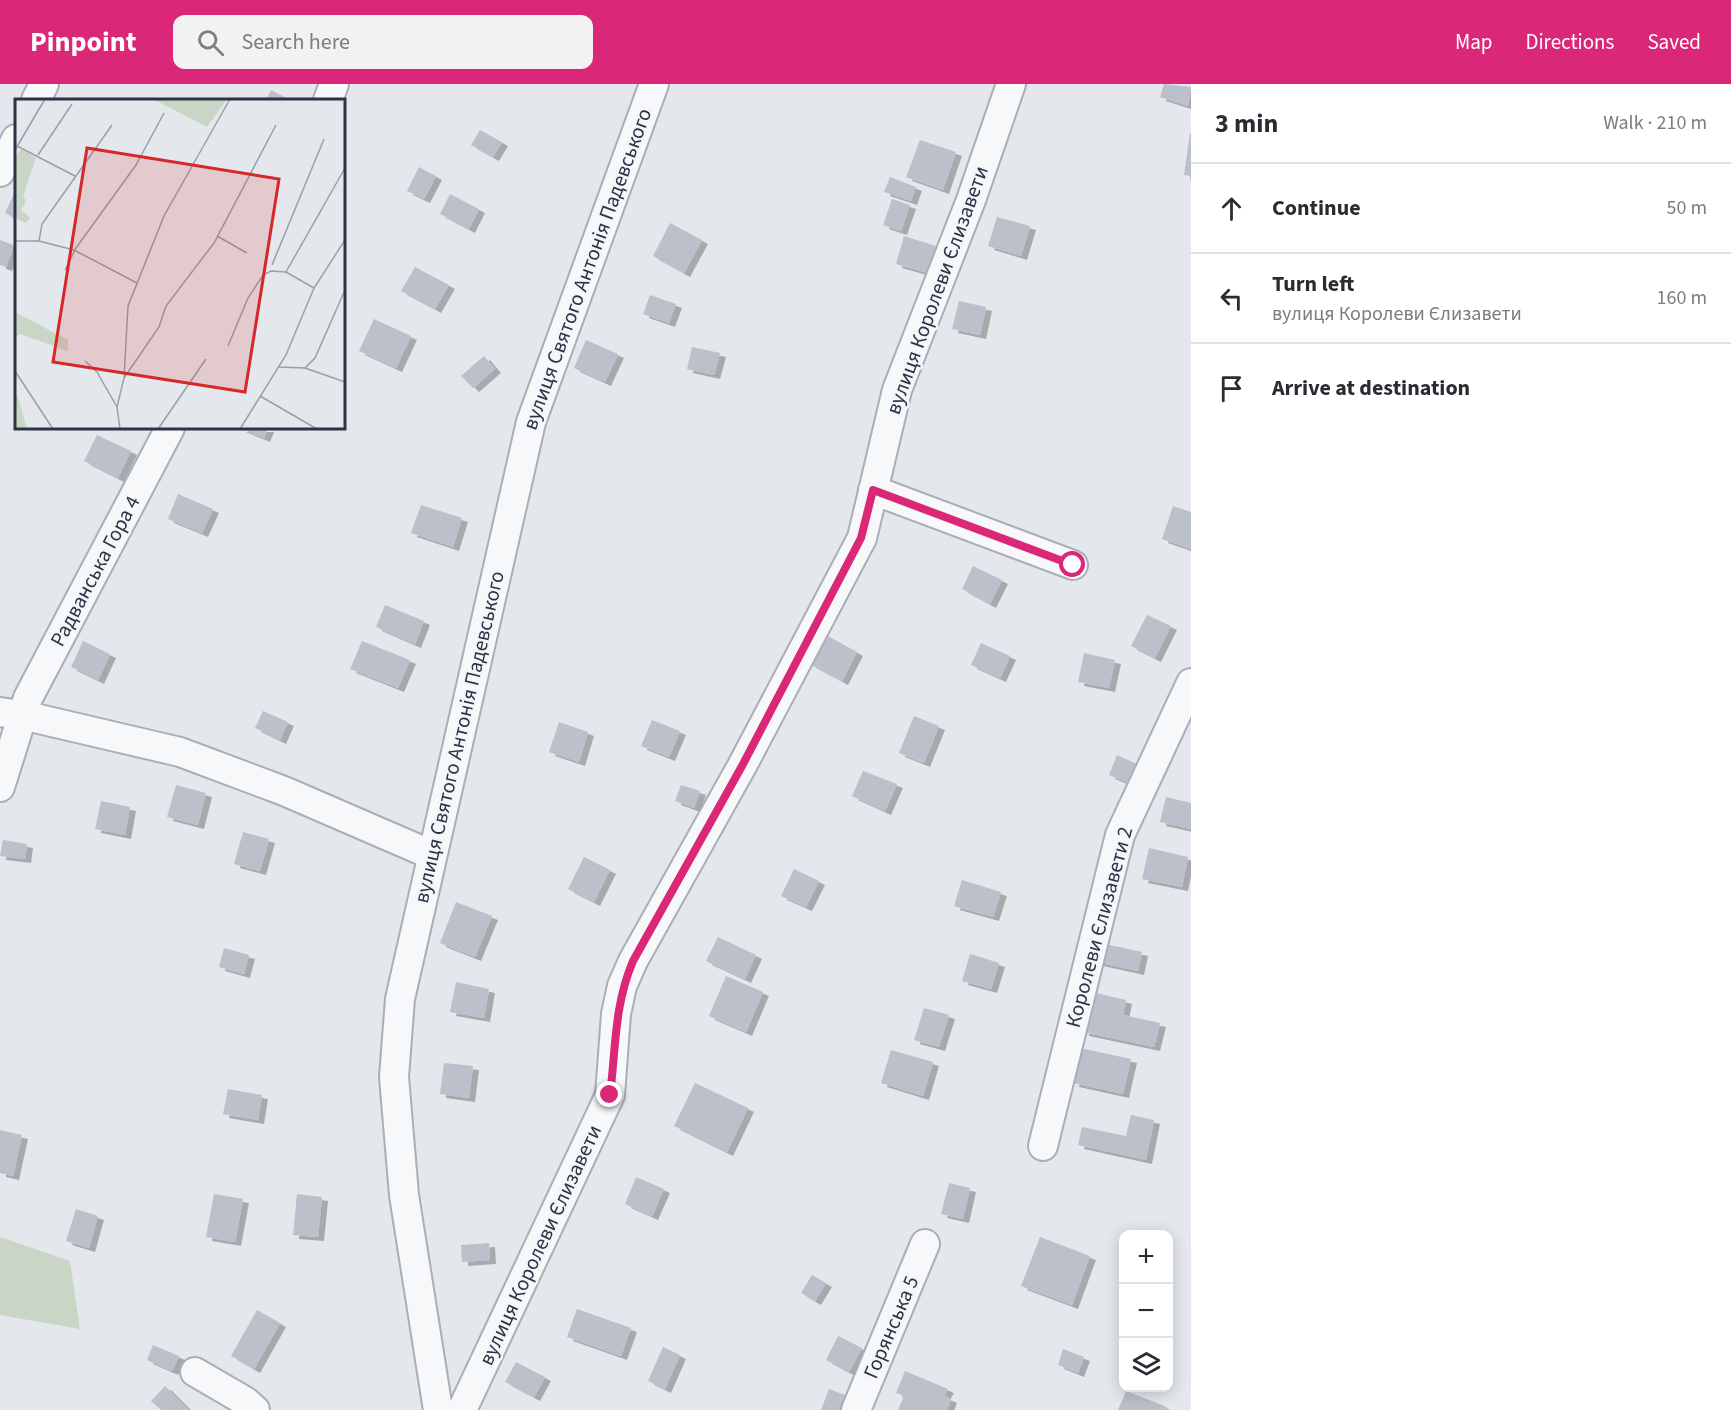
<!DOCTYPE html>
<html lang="en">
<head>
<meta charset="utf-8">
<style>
	:root { --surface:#fff; --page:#f2f2f3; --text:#2b2b33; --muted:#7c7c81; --line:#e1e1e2; --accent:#db2777 }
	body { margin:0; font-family:"Source Sans 3",sans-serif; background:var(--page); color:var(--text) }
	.controls { position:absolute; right:18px; bottom:18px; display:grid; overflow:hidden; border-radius:12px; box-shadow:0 3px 15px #0003 }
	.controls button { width:54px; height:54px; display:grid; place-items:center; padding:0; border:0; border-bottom:2px solid var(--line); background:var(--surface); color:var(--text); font:30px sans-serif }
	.stop { position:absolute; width:18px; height:18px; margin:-14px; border:4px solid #db2777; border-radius:50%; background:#fff }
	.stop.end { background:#db2777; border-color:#fff; box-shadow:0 2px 6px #0008 }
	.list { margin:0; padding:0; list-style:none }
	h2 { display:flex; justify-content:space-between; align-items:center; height:78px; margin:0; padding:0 24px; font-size:26px }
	h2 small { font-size:20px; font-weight:400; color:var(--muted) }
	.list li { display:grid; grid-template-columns:39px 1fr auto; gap:18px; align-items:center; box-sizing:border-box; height:90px; padding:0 24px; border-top:2px solid var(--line) }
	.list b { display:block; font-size:22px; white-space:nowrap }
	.list p { margin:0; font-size:20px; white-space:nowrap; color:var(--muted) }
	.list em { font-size:20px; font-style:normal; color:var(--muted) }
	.icon { flex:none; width:33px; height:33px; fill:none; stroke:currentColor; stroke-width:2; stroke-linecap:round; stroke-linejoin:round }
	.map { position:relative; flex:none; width:1191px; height:1326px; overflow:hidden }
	header { display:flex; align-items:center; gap:36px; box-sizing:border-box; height:84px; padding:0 30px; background:var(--accent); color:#fff }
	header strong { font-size:28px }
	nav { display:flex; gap:33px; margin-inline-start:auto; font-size:21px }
	.search { width:420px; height:54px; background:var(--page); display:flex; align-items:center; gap:15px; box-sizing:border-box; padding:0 21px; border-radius:12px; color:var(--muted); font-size:22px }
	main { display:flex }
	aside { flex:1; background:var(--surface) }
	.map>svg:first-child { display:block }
</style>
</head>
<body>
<header>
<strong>Pinpoint</strong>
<div class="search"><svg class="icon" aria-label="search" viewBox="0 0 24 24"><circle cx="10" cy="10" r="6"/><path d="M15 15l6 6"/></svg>Search here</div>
<nav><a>Map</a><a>Directions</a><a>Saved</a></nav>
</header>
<main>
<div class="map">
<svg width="1191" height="1326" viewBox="0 0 1191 1326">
	<defs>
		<filter id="shadow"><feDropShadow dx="6" dy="4" stdDeviation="0" flood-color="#0004"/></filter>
	</defs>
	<rect width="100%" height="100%" fill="#e4e7ec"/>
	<path fill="#c9d6c5" d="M 0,1153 L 70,1177 L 80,1245 L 0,1231 Z"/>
	<path fill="#bbc0ca" filter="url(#shadow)" d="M 1164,0 L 1191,3 L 1188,22 L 1160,13 Z
		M 271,6 L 290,16 L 266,16 Z
		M 480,46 L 502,58 L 493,73 L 471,61 Z
		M 1190,49 L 1191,49 L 1191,92 L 1184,91 Z
		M 920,56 L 956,68 L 943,106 L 906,93 Z
		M 419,83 L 436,92 L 424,115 L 407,107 Z
		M 890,93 L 916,103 L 911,117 L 884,108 Z
		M 16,105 L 16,135 L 5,129 Z
		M 450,110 L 479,125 L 469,145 L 440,130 Z
		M 892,115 L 910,121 L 901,147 L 883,141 Z
		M 997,133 L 1030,142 L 1021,172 L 988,162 Z
		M 670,139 L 702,156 L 684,189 L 653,172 Z
		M 904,152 L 936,162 L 928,189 L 896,180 Z
		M 0,156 L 14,161 L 6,183 L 0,181 Z
		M 415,183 L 449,201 L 435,225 L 401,207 Z
		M 650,211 L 676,220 L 669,239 L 643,230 Z
		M 959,217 L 986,223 L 980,251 L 952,245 Z
		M 374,235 L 411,252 L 396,284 L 359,267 Z
		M 586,256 L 618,270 L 605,298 L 574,284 Z
		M 692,263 L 720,269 L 714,291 L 687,285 Z
		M 484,272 L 495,285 L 473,304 L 461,292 Z
		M 240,344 L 268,344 L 264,354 Z
		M 97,351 L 131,367 L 118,394 L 84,377 Z
		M 178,410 L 213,425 L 202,449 L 168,435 Z
		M 421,421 L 462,434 L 453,463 L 411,449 Z
		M 1173,422 L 1191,428 L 1191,465 L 1162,455 Z
		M 973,482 L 1002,496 L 990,520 L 962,505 Z
		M 385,521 L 424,537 L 415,560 L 376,543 Z
		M 1147,531 L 1171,542 L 1155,574 L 1131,562 Z
		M 826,551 L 857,568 L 842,597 L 810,580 Z
		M 83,557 L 110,570 L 98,596 L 71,583 Z
		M 362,557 L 410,576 L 398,604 L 350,585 Z
		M 981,559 L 1010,572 L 1000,594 L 971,581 Z
		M 1084,569 L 1115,576 L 1109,604 L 1078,598 Z
		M 263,627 L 288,638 L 280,656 L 255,644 Z
		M 914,632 L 939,642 L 924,679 L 899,669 Z
		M 652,636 L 680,647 L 669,673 L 641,662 Z
		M 559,638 L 588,648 L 579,678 L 549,668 Z
		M 1117,671 L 1144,683 L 1136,702 L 1109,691 Z
		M 863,687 L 897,700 L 885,727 L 852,712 Z
		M 176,701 L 206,709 L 198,741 L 167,733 Z
		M 681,701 L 700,707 L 694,724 L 675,717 Z
		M 1166,713 L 1191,719 L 1191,745 L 1160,738 Z
		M 101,717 L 130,723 L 125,751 L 95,745 Z
		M 243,748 L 269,755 L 260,787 L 234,780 Z
		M 3,756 L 27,760 L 25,775 L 0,772 Z
		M 1149,764 L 1188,773 L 1182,803 L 1142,795 Z
		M 584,773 L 610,786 L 594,818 L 568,805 Z
		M 794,785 L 819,797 L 806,823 L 781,812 Z
		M 962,796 L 1001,808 L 993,833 L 954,822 Z
		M 456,818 L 492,832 L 475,873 L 440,859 Z
		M 718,853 L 756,871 L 745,895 L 706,877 Z
		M 1101,859 L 1142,868 L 1138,887 L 1097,878 Z
		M 224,864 L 249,871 L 244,890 L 219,883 Z
		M 970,870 L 999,879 L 991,905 L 962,897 Z
		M 726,892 L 763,908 L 746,948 L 709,932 Z
		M 456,898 L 489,905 L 484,934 L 450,928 Z
		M 1092,908 L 1126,916 L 1123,931 L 1160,939 L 1154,963 L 1083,948 Z
		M 924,924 L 949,931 L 939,963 L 914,956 Z
		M 1080,964 L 1131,975 L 1123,1010 L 1073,999 Z
		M 891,966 L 933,978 L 923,1012 L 881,999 Z
		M 444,979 L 473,982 L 469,1014 L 440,1010 Z
		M 695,999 L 748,1024 L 727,1068 L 674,1042 Z
		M 228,1005 L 262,1011 L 258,1036 L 223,1030 Z
		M 1131,1031 L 1154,1036 L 1146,1076 L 1078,1061 L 1082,1043 L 1126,1052 Z
		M 0,1046 L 22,1051 L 13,1092 L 0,1089 Z
		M 636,1093 L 664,1105 L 652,1132 L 625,1120 Z
		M 949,1099 L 970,1104 L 963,1135 L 941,1130 Z
		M 214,1110 L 243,1115 L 235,1158 L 206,1153 Z
		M 297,1110 L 322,1113 L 318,1153 L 293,1151 Z
		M 76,1125 L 98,1132 L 89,1164 L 66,1157 Z
		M 1040,1153 L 1090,1172 L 1072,1221 L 1021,1202 Z
		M 489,1159 L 490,1176 L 462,1178 L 461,1161 Z
		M 812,1191 L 826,1199 L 815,1217 L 801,1209 Z
		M 577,1225 L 631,1244 L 621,1272 L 567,1253 Z
		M 257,1226 L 280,1239 L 254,1285 L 231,1272 Z
		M 838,1252 L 862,1264 L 849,1288 L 826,1276 Z
		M 153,1261 L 179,1272 L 172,1287 L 147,1276 Z
		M 663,1263 L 680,1271 L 665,1305 L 648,1297 Z
		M 1063,1265 L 1084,1273 L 1078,1289 L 1058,1281 Z
		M 516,1278 L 545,1293 L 534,1313 L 505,1298 Z
		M 905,1287 L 948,1305 L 944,1312 L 951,1315 L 947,1326 L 898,1326 L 904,1312 L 896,1309 Z
		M 165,1302 L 189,1326 L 161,1326 L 151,1317 Z
		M 829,1305 L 845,1311 L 839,1326 L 821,1326 Z
		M 1126,1307 L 1167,1323 L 1166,1326 L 1118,1326 Z"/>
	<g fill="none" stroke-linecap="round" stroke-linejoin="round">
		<defs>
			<path id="minor" d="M 36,16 L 44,0
				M 328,16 L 334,0
				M 0,88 L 16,55
				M 873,406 L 1073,481
				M 0,628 L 22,631 L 180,668 L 284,707 L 432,771
				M 0,703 L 28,614 L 170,344
				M 1043,1062 L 1120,751 L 1191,599
				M 195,1288 L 245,1317 L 255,1326
				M 438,1326 L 404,1111 L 394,993 L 400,915 L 531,338 L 654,0
				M 462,1326 L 610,1011 L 616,930 L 622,902 L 633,877 L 742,682 L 862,454 L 897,306 L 971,116 L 1011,0
				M 856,1326 L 925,1160"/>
		</defs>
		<use href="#minor" stroke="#a9aeb7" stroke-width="32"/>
		<use href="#minor" stroke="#f7f8fa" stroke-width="28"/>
	</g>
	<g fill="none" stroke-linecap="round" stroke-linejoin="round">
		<path stroke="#db2777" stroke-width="8" d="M 610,1011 C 616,963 614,922 633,877 L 742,682 L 861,454 L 873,406 L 1073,481"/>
	</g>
	<g text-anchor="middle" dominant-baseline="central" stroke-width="5" stroke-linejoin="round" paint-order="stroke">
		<g font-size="21" fill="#2b3445" stroke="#f4f6f9">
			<text transform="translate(587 185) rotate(-70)">вулиця Святого Антонія Падевського</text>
			<text transform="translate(937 206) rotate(-70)">вулиця Королеви Єлизавети</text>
			<text transform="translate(95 487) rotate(-62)">Радванська Гора 4</text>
			<text transform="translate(459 653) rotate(-77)">вулиця Святого Антонія Падевського</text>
			<text transform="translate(1099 843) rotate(-75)">Королеви Єлизавети 2</text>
			<text transform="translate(540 1161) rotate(-65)">вулиця Королеви Єлизавети</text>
			<text transform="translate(891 1243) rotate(-67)">Горянська 5</text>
		</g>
	</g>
	<g transform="translate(15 15)">
		<rect width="330" height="330" fill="#e4e7ec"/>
		<path d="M 138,0 L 212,0 L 192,28 ZM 6,50 L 21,59 L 8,97 L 11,102 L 6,111 L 15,119 L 11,124 L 0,119 L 0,58 ZM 0,213 L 53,241 L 53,252 L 5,235 L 0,239 ZM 0,294 L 3,298 L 12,330 L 0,330 Z" fill="#c9d6c5"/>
		<path fill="none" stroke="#9a9fa9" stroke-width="1.5" d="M 2,47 L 60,77M 0,51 L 30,0M 23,56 L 57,5M 202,137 L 232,154M 0,142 L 24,142 L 59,151 L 122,184M 24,142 L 27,125 L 97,26M 257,166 L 309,40M 50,171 L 61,149 L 121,66 L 149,14M 271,173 L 330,69M 213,247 L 233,199 L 248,176 L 256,172 L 271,173 L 299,189M 70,262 L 82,273 L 102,308M 264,268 L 290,269 L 330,283M 290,269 L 300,259 L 330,191M 0,272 L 38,330M 109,279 L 144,228 L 151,207 L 199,144 L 261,26M 245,297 L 302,330M 105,330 L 102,308 L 109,279 L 113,207 L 149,117 L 215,0M 143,330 L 191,260M 225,330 L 271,256 L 299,189 L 330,141"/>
		<path fill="#d62828" fill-opacity="0.15" stroke="#d62828" stroke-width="3" d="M 72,49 L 264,80 L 230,293 L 38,263 Z"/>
		<rect width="330" height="330" fill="none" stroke="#2b3445" stroke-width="3"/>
	</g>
</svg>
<div class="controls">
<button>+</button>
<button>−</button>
<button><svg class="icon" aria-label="layers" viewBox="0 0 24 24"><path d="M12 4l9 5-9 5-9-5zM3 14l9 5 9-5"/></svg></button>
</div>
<div class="stop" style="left:1073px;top:481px"></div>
<div class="stop end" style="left:610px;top:1011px"></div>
</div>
<aside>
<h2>3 min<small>Walk · 210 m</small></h2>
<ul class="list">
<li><svg class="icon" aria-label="ahead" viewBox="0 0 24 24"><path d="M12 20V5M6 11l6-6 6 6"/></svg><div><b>Continue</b></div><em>50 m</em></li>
<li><svg class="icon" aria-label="left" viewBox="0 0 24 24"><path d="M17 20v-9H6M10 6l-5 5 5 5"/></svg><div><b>Turn left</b><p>вулиця Королеви Єлизавети</p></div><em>160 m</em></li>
<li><svg class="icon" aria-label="arrive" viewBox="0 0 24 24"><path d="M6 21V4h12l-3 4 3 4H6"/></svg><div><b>Arrive at destination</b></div></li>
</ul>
</aside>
</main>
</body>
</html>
